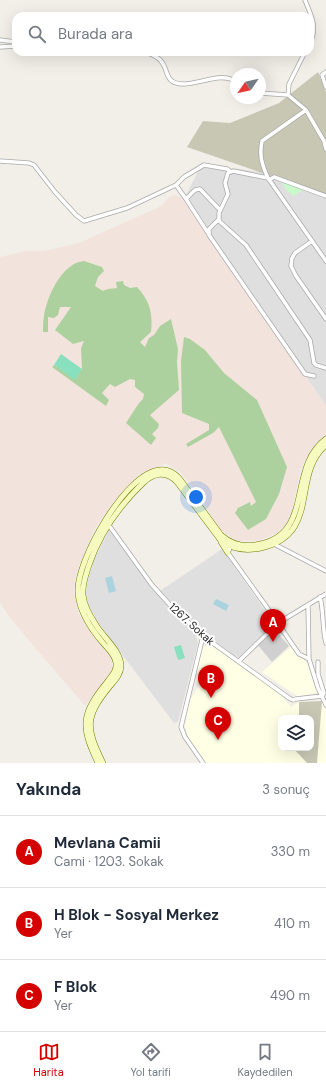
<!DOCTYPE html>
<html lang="tr">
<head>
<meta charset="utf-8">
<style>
	:root { --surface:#fff; --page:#f6f6f7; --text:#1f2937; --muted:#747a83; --line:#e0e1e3; --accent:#d40000 }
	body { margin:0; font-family:"DM Sans",sans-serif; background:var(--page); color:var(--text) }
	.controls { position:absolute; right:12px; bottom:12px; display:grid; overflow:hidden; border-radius:8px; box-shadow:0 4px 16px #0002 }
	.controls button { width:36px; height:36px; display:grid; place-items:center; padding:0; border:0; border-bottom:1px solid var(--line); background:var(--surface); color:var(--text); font:20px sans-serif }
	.compass { position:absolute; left:230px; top:68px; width:36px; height:36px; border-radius:50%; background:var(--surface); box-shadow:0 4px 16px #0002; rotate:236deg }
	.you { position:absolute; left:196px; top:497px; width:14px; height:14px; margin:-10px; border:3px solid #fff; border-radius:50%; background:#1a73e8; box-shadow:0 0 0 6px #1a73e833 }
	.badge { display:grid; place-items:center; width:26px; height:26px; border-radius:50%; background:var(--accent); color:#fff; font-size:13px; font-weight:700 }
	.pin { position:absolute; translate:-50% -33px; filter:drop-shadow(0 1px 2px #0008) }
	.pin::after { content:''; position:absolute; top:21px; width:14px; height:12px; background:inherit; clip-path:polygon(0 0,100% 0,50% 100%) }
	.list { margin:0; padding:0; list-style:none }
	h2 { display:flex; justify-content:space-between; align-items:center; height:52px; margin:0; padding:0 16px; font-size:17px }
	h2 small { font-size:13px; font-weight:400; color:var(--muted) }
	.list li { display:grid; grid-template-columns:26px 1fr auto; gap:12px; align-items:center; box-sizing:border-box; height:72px; padding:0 16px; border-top:1px solid var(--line) }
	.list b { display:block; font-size:15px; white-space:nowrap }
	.list p { margin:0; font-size:13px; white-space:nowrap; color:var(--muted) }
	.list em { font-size:13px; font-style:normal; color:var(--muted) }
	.icon { flex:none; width:22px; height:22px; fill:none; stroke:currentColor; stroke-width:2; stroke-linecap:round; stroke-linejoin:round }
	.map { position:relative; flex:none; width:326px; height:763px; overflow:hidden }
	.search { position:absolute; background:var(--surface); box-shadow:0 4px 16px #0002; left:12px; right:12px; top:12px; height:44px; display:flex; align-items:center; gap:10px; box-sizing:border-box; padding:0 14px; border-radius:12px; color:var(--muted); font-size:15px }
	.sheet { height:268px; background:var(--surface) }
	nav { display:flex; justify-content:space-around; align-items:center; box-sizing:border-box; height:56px; border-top:1px solid var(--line); background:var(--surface); font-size:11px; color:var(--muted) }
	nav a { display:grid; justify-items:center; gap:2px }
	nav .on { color:var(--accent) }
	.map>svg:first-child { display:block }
</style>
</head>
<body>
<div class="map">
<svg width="326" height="763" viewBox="0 0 326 763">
	<rect width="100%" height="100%" fill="#f2efe9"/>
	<path fill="#e0dfdf" d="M 202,164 L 261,172 L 326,194 L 326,406 L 184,199 Z
		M 109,530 L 149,584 L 169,608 L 194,630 L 198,643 L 178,722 L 174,723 L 99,624 L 88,604 L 86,593 L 88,579 L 95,558 Z
		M 222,549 L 273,622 L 273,625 L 239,657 L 236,657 L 210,638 L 160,591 Z"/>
	<path fill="#ffffe5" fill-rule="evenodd" d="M 210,645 L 240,664 L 278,692 L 291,707 L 299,702 L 322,701 L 326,711 L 326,763 L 206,763 L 189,739 L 185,726 L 190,700 L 199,685 L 195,682 L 203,646 ZM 281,718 L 311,718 L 311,748 L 281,748 Z
		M 291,647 L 307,663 L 317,693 L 297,696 L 262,672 Z"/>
	<path fill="#d0d0d0" d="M 274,629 L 289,646 L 272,662 L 257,644 Z"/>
	<path fill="#f3e3dd" d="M 175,195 L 184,199 L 326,406 L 326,435 L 313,447 L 305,460 L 301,469 L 292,510 L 286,524 L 277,533 L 260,540 L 241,541 L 235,540 L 226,534 L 221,530 L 193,488 L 181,473 L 165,463 L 156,469 L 144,473 L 139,475 L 115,501 L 94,530 L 79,566 L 75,580 L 74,593 L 79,614 L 101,647 L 111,657 L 113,667 L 112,671 L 85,706 L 19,629 L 8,615 L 0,602 L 0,257 L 26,251 L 44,251 L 79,243 L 159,207 L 171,196 Z"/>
	<path fill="#c7c7b4" d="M 318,72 L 326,92 L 326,195 L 187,147 L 203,121 L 230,123 L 279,103 Z
		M 322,701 L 317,763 L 307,763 L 293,748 L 311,748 L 311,718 L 299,718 L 299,702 Z"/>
	<path fill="#add19e" d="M 84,261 L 102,267 L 104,271 L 98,277 L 95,286 L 103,291 C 108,288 112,289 117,288 L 116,282 L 123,281 L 124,285 L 130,288 L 137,287 C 150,301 153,314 151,332 L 140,342 L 145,347 L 149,338 L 154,335 L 160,326 L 171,319 L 178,349 L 177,362 L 179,390 L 150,415 L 159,424 L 158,428 L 152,434 L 156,438 L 151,445 L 126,423 L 139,403 L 143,399 L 144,394 L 135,387 L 135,380 L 130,379 L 115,387 L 110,384 L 102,393 L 109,400 L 106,406 L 52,367 L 54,365 L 75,379 L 82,369 L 81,348 L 84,341 L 73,344 L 55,330 L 71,307 L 60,307 L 58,315 L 54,318 L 48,317 L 48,332 L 43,332 C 43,327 43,321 44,316 C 47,296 62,263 84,261 Z
		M 184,337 L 190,339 L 205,350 L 224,373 L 257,400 L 287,467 L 279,494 L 266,519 L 248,530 L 235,513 L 238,508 L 250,502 L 251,506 L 256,502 L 219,427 L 213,433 L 188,447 L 186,444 L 209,430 L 209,424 L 182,413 L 181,361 Z"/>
	<path fill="#c8facc" d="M 283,182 L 303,190 L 293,196 L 290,192 L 289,193 L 282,183 Z"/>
	<path fill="#88e0be" d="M 61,354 L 82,369 L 75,380 L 54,365 Z
		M 181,645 L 185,658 L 178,660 L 174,647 Z"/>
	<path fill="#aad3df" d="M 112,576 L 116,591 L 109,593 L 105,578 Z
		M 216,599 L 229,605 L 226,611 L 213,604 Z"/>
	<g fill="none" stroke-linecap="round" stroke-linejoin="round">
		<defs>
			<path id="minor" d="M 305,0 C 311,16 318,26 310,43
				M 0,40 L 16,42
				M 0,47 L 16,46
				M 145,52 C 150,54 157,56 161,61 C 169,70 164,83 182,84 C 197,85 223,71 236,82
				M 305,52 L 289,84 L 288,95 L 306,110 L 324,141 L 326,149
				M 326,72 L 322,75 L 326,87
				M 260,93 L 288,95
				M 0,161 L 29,163 L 34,165 L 55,192 L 76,215 L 84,221 L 127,208 L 176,185 L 184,177 L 204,165 L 227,169 L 231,172
				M 268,178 C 262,165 259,155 262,141 L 306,110
				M 269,180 L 274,177 L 326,196
				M 176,185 L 186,199
				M 219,220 L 219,213 L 228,194 L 225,183 L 228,173 L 233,171 L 268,178 L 326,261
				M 208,233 L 186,199 L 195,190 L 200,189 L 220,210
				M 312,241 L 295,253 L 292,258 L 291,266 L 296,276 L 326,319
				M 314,376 L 305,374 L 209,235 L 209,229 L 218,220 L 246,245 L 310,340 L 314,363 L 316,365 L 326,368
				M 108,524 L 152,585 L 171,606 L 203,636 L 289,698 L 293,700 L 296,699 L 322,696 L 324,693 L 318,674 L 318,662
				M 272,543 L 326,571
				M 231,545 L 228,553 L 266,606 L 299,654 L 309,659
				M 320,597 C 324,612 322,628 326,643
				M 308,605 L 309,659 L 318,688 L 326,705
				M 203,636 L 181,727 L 185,737 L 203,763
				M 239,661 L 278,623 L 326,594"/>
			<path id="secondary" d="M 221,542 L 228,553
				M 98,763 C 80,725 81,714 108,681 C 112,675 117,671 116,663 C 115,654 108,649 103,643 C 91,629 79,611 78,592 C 76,561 126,472 160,470 C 168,469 174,473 179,478 L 221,535 C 231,544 242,547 255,545 C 316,537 286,468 326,439
				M 103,763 C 86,728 84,718 110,686 C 115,680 121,674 121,666 C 121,651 103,637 96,625 C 90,616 84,606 83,595 C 82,584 86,575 89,565 C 100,533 119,506 143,483 C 154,472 167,471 177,482 L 222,542 C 234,550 246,551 261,548 C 322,534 290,476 326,445"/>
		</defs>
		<use href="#minor" stroke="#a9a9a9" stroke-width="5"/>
		<use href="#secondary" stroke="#707d05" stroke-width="6"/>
		<use href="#minor" stroke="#fff" stroke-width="3.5"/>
		<use href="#secondary" stroke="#f7fabf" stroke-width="5"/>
	</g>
	<g text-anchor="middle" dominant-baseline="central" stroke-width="4" stroke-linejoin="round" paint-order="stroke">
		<g font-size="11" fill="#222" stroke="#fff">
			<text transform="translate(192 624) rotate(42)">1267. Sokak</text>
		</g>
	</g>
</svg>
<div class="controls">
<button><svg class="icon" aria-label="layers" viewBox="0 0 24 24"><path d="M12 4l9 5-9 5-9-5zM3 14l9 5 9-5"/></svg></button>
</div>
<svg class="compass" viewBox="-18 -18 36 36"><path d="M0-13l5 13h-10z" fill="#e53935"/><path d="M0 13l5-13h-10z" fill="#747a83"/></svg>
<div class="you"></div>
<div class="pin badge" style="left:273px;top:642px">A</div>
<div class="pin badge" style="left:211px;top:698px">B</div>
<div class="pin badge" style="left:218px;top:740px">C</div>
<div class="search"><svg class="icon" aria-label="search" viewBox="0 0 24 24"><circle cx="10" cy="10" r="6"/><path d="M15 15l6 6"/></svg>Burada ara</div>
</div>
<section class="sheet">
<h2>Yakında<small>3 sonuç</small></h2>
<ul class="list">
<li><span class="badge">A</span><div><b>Mevlana Camii</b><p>Cami · 1203. Sokak</p></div><em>330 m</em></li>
<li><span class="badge">B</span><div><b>H Blok - Sosyal Merkez</b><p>Yer</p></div><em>410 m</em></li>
<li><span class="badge">C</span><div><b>F Blok</b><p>Yer</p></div><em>490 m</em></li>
</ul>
</section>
<nav>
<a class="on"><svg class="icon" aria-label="map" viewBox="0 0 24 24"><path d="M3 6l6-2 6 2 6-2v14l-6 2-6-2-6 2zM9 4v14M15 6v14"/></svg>Harita</a>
<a><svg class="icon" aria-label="directions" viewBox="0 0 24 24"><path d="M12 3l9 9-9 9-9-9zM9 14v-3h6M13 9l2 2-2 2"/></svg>Yol tarifi</a>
<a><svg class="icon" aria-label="saved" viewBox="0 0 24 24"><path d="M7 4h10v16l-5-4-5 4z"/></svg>Kaydedilen</a>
</nav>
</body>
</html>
